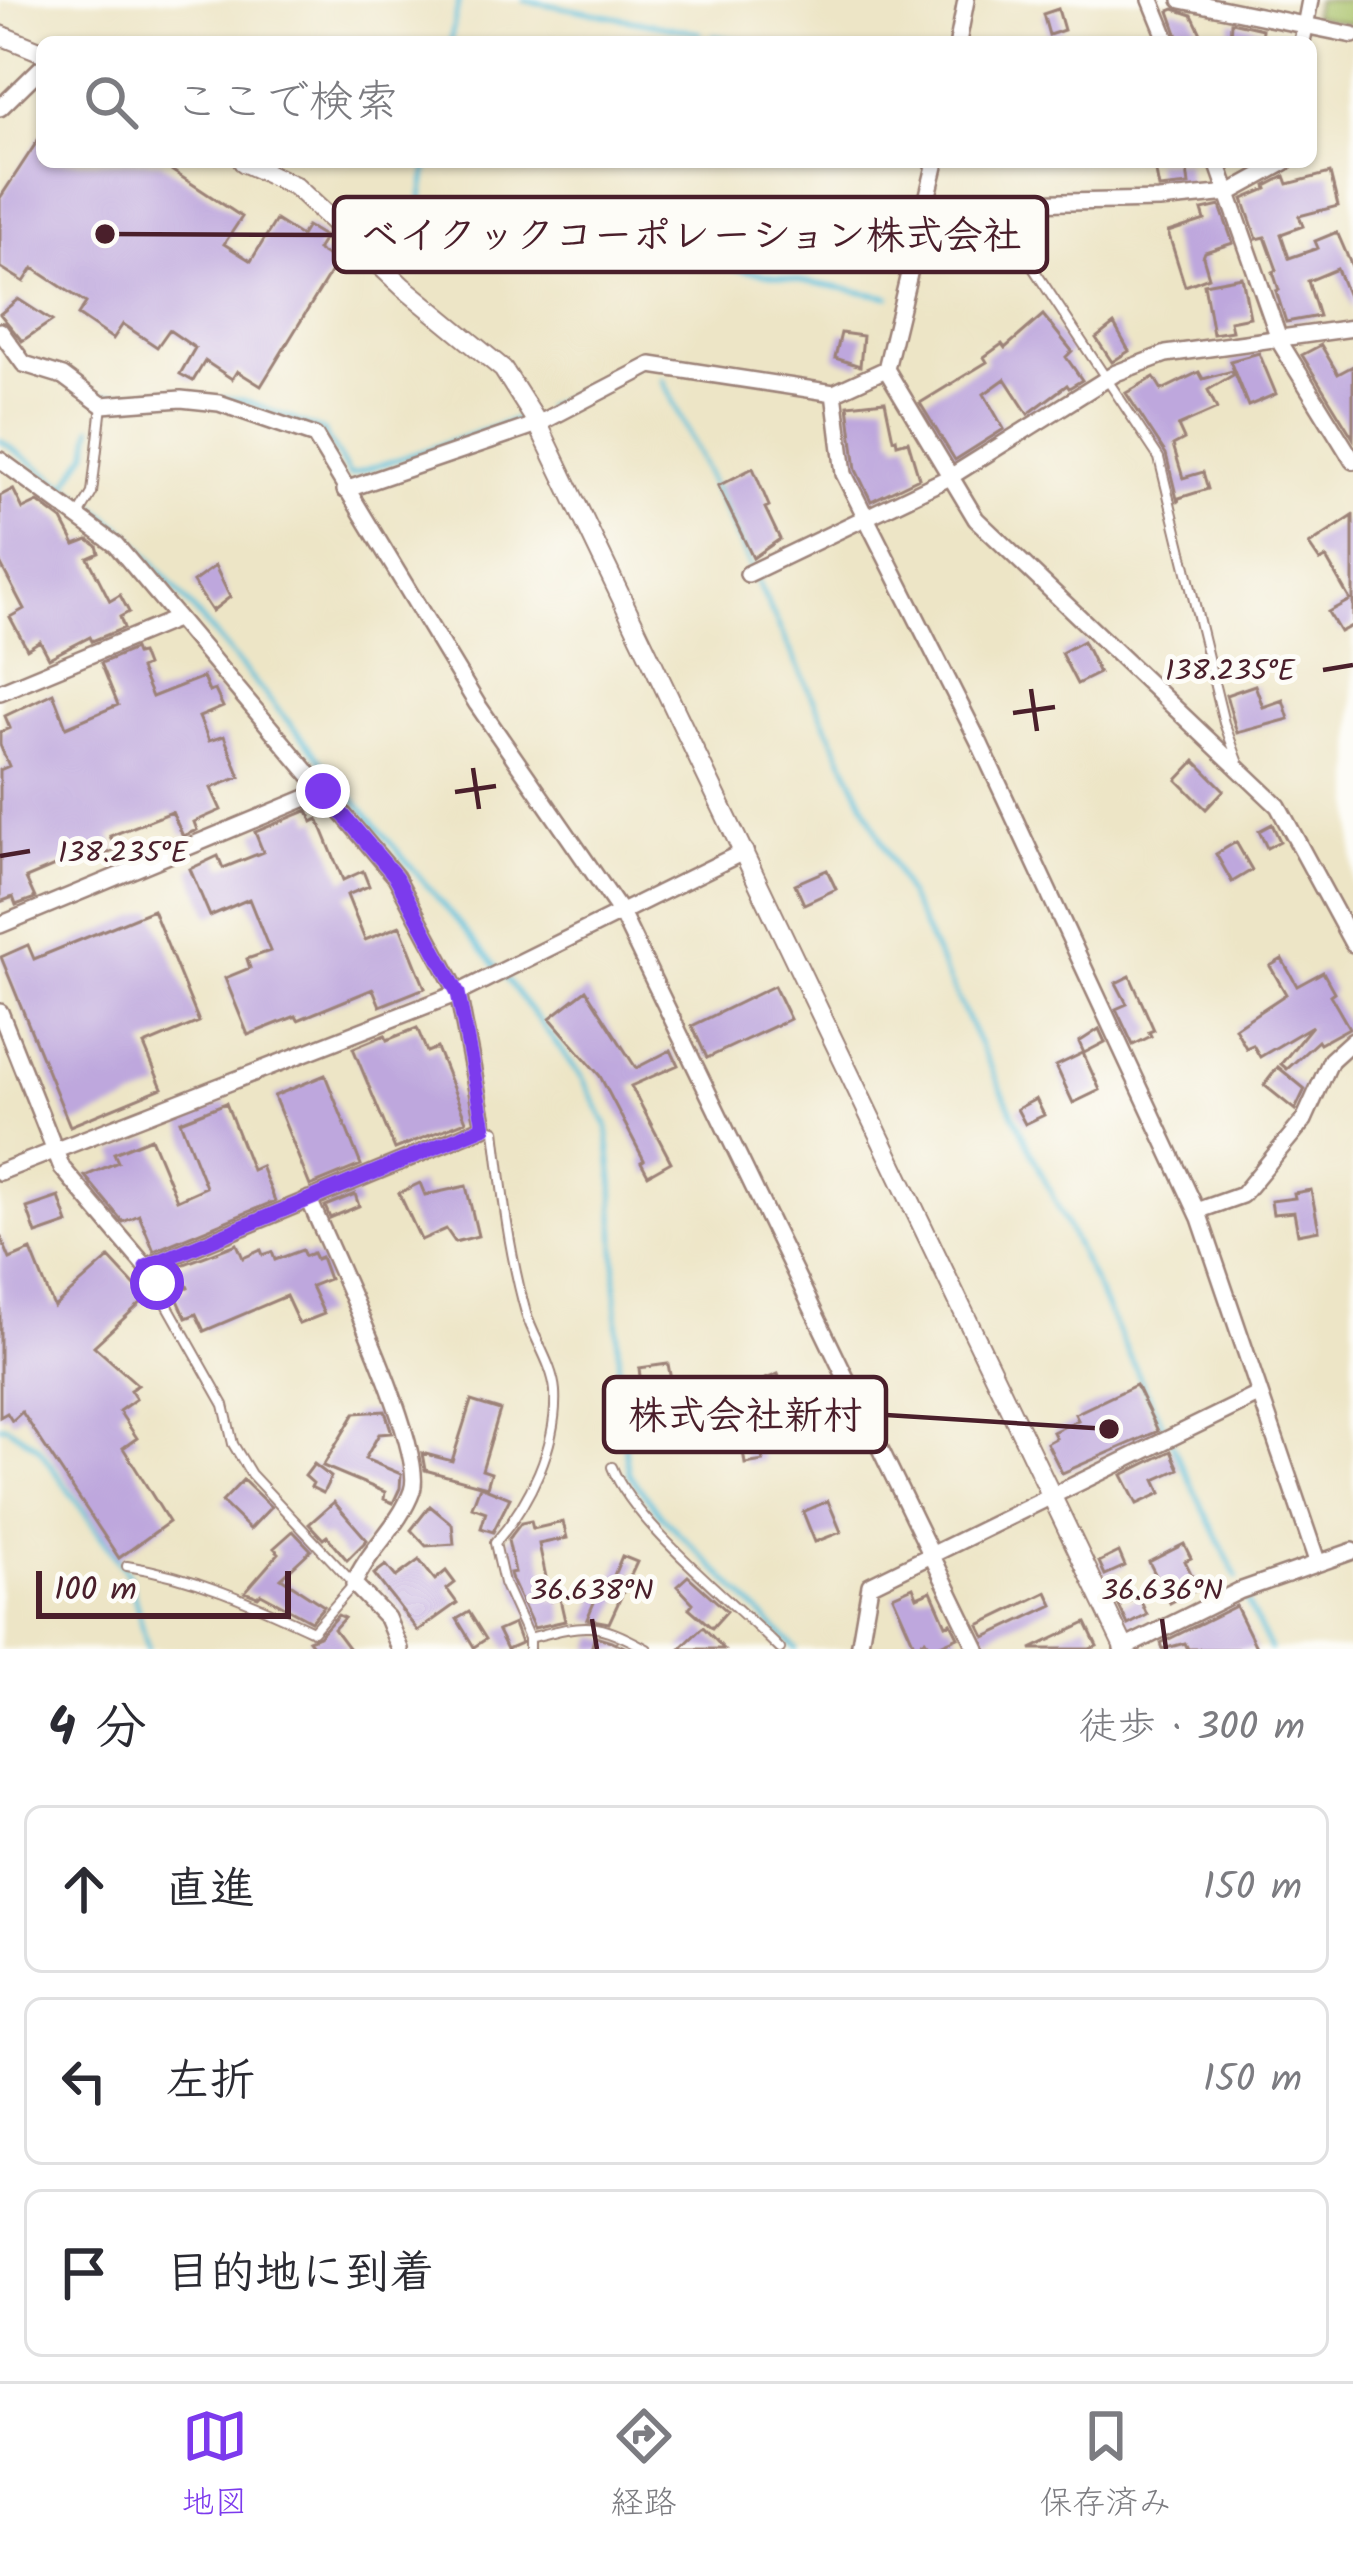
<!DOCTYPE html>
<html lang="ja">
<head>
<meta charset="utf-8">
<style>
	:root { --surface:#fff; --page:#f2f2f3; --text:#2b2b33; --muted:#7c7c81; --line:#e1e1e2; --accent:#7c3aed }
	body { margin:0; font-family:Kalam,"Klee One",sans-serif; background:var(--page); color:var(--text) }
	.scale { position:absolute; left:36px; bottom:30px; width:255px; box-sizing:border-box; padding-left:12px; border:6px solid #4a1f2b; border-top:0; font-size:33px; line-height:42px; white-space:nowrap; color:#4a1f2b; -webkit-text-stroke:9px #fdfcf7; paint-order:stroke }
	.stop { position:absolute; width:36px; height:36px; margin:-27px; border:9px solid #7c3aed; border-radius:50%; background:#fff }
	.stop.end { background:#7c3aed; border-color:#fff; box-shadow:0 3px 12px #0008 }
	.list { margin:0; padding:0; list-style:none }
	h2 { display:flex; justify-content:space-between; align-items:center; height:156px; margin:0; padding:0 48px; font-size:51px }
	h2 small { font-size:39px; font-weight:400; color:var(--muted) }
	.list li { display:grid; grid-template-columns:78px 1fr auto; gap:36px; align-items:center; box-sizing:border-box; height:168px; margin:0 24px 24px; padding:0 24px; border:3px solid var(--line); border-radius:18px }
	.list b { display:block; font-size:45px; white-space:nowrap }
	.list em { font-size:39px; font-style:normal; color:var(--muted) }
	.icon { flex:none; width:66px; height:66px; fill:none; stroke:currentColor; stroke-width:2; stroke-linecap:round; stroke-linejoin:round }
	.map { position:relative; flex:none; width:1353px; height:1649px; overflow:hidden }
	.search { position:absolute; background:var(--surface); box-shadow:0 3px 9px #0004; left:36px; right:36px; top:36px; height:132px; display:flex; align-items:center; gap:30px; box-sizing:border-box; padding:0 42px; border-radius:18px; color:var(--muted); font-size:45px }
	.sheet { height:732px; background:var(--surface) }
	nav { display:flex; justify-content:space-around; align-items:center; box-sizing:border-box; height:168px; border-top:3px solid var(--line); background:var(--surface); font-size:33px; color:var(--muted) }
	nav a { display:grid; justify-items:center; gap:6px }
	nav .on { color:var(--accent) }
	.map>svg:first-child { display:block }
</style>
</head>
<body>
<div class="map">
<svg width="1353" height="1649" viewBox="0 0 1353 1649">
	<rect width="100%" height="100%" fill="#fdfcf7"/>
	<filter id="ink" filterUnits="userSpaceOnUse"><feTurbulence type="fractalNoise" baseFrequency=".00833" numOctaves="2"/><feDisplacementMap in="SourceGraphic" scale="24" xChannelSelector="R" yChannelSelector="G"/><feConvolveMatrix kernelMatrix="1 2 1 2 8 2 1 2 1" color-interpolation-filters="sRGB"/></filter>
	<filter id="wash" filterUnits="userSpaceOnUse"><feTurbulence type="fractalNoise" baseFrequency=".004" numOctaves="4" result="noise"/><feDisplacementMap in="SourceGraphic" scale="48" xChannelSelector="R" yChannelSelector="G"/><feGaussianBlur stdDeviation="2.7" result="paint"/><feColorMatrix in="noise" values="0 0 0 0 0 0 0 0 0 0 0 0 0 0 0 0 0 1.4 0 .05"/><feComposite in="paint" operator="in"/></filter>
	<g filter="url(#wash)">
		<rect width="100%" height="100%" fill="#ede5c6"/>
		<path fill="#a7c167" stroke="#787049" stroke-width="3" d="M 1317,0 L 1353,0 L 1353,25 L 1312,16 Z"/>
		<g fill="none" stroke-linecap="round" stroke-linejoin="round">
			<path stroke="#5dc0db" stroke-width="4.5" d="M 524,0 L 700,33
				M 714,36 L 749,42
				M 450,42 L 459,0
				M 420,209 L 428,162
				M 433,211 L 658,254
				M 672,257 L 889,297
				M 663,380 L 751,567
				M 101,395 L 177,392
				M 224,398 L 243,400 L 323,431 L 350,475 L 521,418
				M 545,407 L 638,362
				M 0,440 L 80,496
				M 66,486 L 88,451 L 92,427
				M 94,506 L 131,536 L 496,967
				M 755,577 L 1166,1432
				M 504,976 L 582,1077 L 607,1125 L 613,1181 L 620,1413 L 629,1474 L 661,1515 L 796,1649
				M 0,1426 L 6,1426 L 38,1447 L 129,1576 L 148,1649
				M 1171,1442 L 1237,1578
				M 1245,1597 L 1270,1649"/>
		</g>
		<g id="blocks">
			<path fill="#bea7dd" d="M 1058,9 L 1064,30 L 1049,35 L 1043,14 Z
				M 1174,9 L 1192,15 L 1205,42 L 1180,42 L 1169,11 Z
				M 1231,22 L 1262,29 L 1261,42 L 1230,42 Z
				M 42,134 L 42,162 L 159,162 L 242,217 L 224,244 L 251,261 L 276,220 L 301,236 L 307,226 L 325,237 L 317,250 L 337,262 L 261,386 L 237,371 L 232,379 L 205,361 L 193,381 L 180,374 L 195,348 L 169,330 L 157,347 L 123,324 L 113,339 L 78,315 L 86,303 L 33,268 L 24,282 L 0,267 L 0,198 Z
				M 1154,162 L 1186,162 L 1189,185 L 1159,188 Z
				M 1330,173 L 1338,206 L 1299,216 L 1303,226 L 1281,234 L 1289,258 L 1318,248 L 1315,241 L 1337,232 L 1353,269 L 1353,309 L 1337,269 L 1308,281 L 1319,316 L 1286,322 L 1276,291 L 1279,290 L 1273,272 L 1277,270 L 1265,237 L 1257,239 L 1243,199 L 1267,189 L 1266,186 L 1285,176 L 1288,184 Z
				M 1220,206 L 1233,243 L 1205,252 L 1203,257 L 1209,277 L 1185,286 L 1168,232 L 1205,220 L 1202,210 Z
				M 1242,277 L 1250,317 L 1230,321 L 1232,331 L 1213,334 L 1204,284 Z
				M 18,299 L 52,321 L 22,341 L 0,314 Z
				M 1043,315 L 1072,351 L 1066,357 L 1082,380 L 1069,388 L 1067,385 L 1028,414 L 1005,379 L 984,394 L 1004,429 L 955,460 L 920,403 L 987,362 L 984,357 L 1002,344 L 1005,348 Z
				M 1114,324 L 1129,351 L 1112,362 L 1096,338 Z
				M 841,333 L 863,336 L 860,366 L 835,358 Z
				M 1321,345 L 1338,374 L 1353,366 L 1353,438 L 1302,355 Z
				M 1259,353 L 1276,394 L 1248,406 L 1230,361 Z
				M 1232,371 L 1233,375 L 1208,390 L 1217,409 L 1178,426 L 1184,439 L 1173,445 L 1183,478 L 1203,472 L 1208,489 L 1179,498 L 1178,503 L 1166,454 L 1126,393 L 1154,377 L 1162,390 L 1199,372 L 1203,379 Z
				M 885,401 L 893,439 L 896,438 L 897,444 L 908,441 L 919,478 L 871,501 L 856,470 L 848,405 Z
				M 753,468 L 769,506 L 765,508 L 780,539 L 753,558 L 718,486 Z
				M 13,489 L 23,509 L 38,502 L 62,520 L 75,545 L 88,540 L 97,546 L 99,553 L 88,558 L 110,601 L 120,595 L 129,612 L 120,617 L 124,628 L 92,641 L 90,637 L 49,658 L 40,641 L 27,649 L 10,617 L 24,609 L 0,563 L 0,496 Z
				M 1353,516 L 1353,625 L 1340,632 L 1328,612 L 1350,600 L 1326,558 L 1320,561 L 1309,545 Z
				M 215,566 L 230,597 L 212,611 L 193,582 Z
				M 1083,641 L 1099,673 L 1077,684 L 1061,653 Z
				M 134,649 L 136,654 L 141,653 L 146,666 L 140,669 L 152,697 L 203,677 L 209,692 L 215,690 L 223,707 L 199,717 L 209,741 L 224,736 L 240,777 L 211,788 L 221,810 L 194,822 L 197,830 L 183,836 L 172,812 L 110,836 L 116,850 L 94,859 L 90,851 L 26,878 L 35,898 L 16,905 L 13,897 L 0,902 L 0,770 L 9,766 L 0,745 L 0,732 L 10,728 L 5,716 L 53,693 L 66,727 L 118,705 L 101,663 Z
				M 1255,685 L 1263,707 L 1283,700 L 1289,719 L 1237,733 L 1226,695 Z
				M 1195,761 L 1224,790 L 1206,809 L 1177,780 Z
				M 308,810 L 312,822 L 318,819 L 343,880 L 363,871 L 369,886 L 347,895 L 365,940 L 400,926 L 425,988 L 380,1006 L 373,989 L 298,1020 L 296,1016 L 248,1035 L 225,978 L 250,968 L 247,959 L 270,951 L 249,899 L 210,916 L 190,869 L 218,856 L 223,868 L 263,852 L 255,832 Z
				M 1272,824 L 1280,841 L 1267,848 L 1259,831 Z
				M 1236,842 L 1252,870 L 1232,882 L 1216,854 Z
				M 827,870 L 836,889 L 804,904 L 795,884 Z
				M 153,910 L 199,1022 L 144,1045 L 162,1088 L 70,1126 L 1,957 L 28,945 L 34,959 Z
				M 1282,959 L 1297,986 L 1323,972 L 1334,992 L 1330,995 L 1349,1028 L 1320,1044 L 1318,1041 L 1287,1069 L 1281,1064 L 1312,1026 L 1260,1057 L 1253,1045 L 1246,1048 L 1235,1028 L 1286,994 L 1270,966 Z
				M 1130,976 L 1154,1030 L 1149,1032 L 1151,1036 L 1133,1045 L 1116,1009 L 1127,1004 L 1116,983 Z
				M 774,986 L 790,1019 L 707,1058 L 692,1026 Z
				M 586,990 L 636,1068 L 671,1050 L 678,1065 L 631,1086 L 671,1162 L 648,1175 L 641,1162 L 644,1160 L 600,1076 L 550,1018 Z
				M 417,1028 L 427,1052 L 437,1048 L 466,1121 L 395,1149 L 353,1048 L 385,1035 L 387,1040 Z
				M 1099,1029 L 1105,1042 L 1084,1053 L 1079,1042 Z
				M 1083,1053 L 1100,1090 L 1073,1103 L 1056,1066 Z
				M 1278,1067 L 1305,1089 L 1295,1110 L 1264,1085 Z
				M 325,1075 L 361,1165 L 310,1186 L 274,1096 Z
				M 1036,1099 L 1044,1115 L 1025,1124 L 1017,1109 Z
				M 226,1103 L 252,1170 L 261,1166 L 275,1201 L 154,1251 L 139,1215 L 123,1222 L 85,1176 L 118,1162 L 114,1153 L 151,1138 L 177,1200 L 206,1187 L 180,1121 Z
				M 420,1183 L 425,1195 L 466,1186 L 478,1236 L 455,1242 L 446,1229 L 421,1240 L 399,1193 Z
				M 1311,1190 L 1319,1230 L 1298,1234 L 1294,1212 L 1273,1214 L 1271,1201 L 1295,1198 L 1294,1193 Z
				M 355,1194 L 359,1206 L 330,1218 L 325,1206 Z
				M 59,1197 L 68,1223 L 36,1234 L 27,1208 Z
				M 0,1235 L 10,1259 L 31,1250 L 54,1307 L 109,1258 L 146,1298 L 94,1346 L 138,1385 L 130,1390 L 136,1399 L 119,1411 L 137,1438 L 123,1448 L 169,1522 L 119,1558 L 22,1412 L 12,1421 L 7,1413 L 0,1417 Z
				M 237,1244 L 243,1258 L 261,1250 L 263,1255 L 272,1252 L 275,1260 L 302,1250 L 305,1256 L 313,1253 L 316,1259 L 321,1257 L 329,1279 L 311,1286 L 324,1314 L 299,1324 L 286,1296 L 204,1331 L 196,1314 L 186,1318 L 175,1293 L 188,1288 L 179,1266 Z
				M 668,1364 L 671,1380 L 656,1382 L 662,1427 L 633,1431 L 627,1387 L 641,1385 L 639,1368 Z
				M 778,1374 L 784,1390 L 754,1401 L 748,1386 Z
				M 1136,1385 L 1158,1431 L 1062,1473 L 1047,1443 L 1056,1438 L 1053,1432 L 1078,1420 L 1075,1414 Z
				M 471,1401 L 500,1410 L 482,1470 L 491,1473 L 487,1487 L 425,1470 L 422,1453 L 452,1461 Z
				M 751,1405 L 763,1461 L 745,1464 L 742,1444 L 735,1446 L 726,1411 Z
				M 385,1411 L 392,1433 L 379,1434 L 365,1459 L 401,1474 L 400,1488 L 393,1503 L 384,1499 L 385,1492 L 323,1466 L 355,1413 Z
				M 1171,1451 L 1179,1469 L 1155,1480 L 1161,1493 L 1137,1504 L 1122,1475 Z
				M 314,1464 L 331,1477 L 323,1493 L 311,1487 L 313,1483 L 305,1476 Z
				M 243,1480 L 271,1507 L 250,1529 L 222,1502 Z
				M 480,1486 L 510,1498 L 493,1532 L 481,1528 L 486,1512 L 472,1507 Z
				M 828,1501 L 841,1532 L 815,1542 L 803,1512 Z
				M 334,1502 L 367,1540 L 347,1560 L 327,1536 L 323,1539 L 309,1524 Z
				M 430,1506 L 452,1524 L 454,1544 L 426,1546 L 411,1530 Z
				M 531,1521 L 533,1529 L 563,1522 L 567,1538 L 539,1544 L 551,1601 L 560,1599 L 565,1621 L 534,1628 L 512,1580 L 510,1573 L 515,1572 L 508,1540 L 521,1523 Z
				M 293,1531 L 311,1550 L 281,1578 L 324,1606 L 311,1621 L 261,1594 L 258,1597 L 245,1592 L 279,1553 L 274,1548 Z
				M 1184,1544 L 1191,1558 L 1185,1561 L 1198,1588 L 1170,1603 L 1149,1562 Z
				M 1119,1552 L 1125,1566 L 1105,1575 L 1099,1562 Z
				M 622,1556 L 637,1562 L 609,1623 L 587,1619 L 598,1593 L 605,1597 Z
				M 419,1560 L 435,1580 L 446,1571 L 455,1583 L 447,1589 L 457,1603 L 418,1631 L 374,1574 L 386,1565 L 396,1577 Z
				M 688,1576 L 727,1611 L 712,1628 L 689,1608 L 693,1603 L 677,1586 Z
				M 913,1587 L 917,1597 L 931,1591 L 946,1625 L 951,1623 L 958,1637 L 931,1649 L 925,1640 L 915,1646 L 893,1596 Z
				M 1047,1592 L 1053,1605 L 985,1637 L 979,1625 Z
				M 1139,1597 L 1147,1615 L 1128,1625 L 1119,1606 Z
				M 1236,1606 L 1257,1649 L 1188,1649 L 1185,1643 L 1163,1649 L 1161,1643 Z
				M 469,1612 L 486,1639 L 474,1647 L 457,1619 Z
				M 338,1615 L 344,1618 L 334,1629 L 349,1649 L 316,1649 L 309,1640 L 319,1636 Z
				M 1086,1623 L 1097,1646 L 1090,1649 L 1031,1649 Z
				M 514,1624 L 521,1643 L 507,1649 L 498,1631 Z
				M 703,1627 L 724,1649 L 680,1649 Z
				M 595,1636 L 611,1641 L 629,1649 L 591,1649 Z"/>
		</g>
	</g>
	<g filter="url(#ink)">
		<use href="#blocks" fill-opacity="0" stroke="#9c8278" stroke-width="3"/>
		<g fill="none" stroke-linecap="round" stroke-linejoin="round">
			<defs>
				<path id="service" d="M 992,206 L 1159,458 L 1224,723 L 1240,766
					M 79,515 L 92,493 L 102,405
					M 485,1127 L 495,1130 C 502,1191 509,1253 526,1313 C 533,1337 553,1365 555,1391 C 558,1445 529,1504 495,1543 L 504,1583 L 529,1638 L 529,1649
					M 612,1467 C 635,1526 733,1601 780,1649
					M 127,1566 C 193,1576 253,1603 313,1631 L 354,1584 L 251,1474 L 233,1444 L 224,1405 L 146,1267
					M 529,1638 C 587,1623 593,1620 647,1649"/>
				<path id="minor" d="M 1151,0 L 1168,42
					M 1181,0 L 1353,35
					M 958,42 L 966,0
					M 1302,42 L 1310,0
					M 0,108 L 42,67
					M 936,162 L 886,369 L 976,519 L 1278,806 L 1353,944
					M 1217,162 L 1281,344 L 1353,461
					M 928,205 L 1159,200 L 1229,193 L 1285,162
					M 0,331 L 24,364 L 63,376 L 102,405 L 181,399 L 219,403 L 315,436 L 477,704 L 620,911 L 977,1649
					M 834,393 L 844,474 L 979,742 L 1200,1218 L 1317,1561
					M 0,460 L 116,545 L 396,877 L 458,993 L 484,1127 L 146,1267 L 62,1168 L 0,1012
					M 345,490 L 538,424 L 651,365 L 834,393 L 886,369
					M 748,574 L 950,477 L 1116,373 L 1166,354 L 1353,328
					M 0,692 L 176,619
					M 0,925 L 323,791
					M 0,1172 L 458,993 L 745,851
					M 309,1199 C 330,1250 427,1449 412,1491 C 399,1527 367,1551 354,1584 L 387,1618 L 400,1649
					M 1197,1211 L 1242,1195 L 1304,1120 L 1331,1060 L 1353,1040
					M 859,1649 L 870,1585 L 1260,1394
					M 1122,1649 L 1239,1591 L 1353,1551"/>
				<path id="tertiary" d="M 0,35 L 42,52
					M 243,162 L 295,186 L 403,287 L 503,369 L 538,424 L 1125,1649"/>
			</defs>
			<use href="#service" stroke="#9c8278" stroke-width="12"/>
			<use href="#minor" stroke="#9c8278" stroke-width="20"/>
			<use href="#tertiary" stroke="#9c8278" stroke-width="22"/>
			<use href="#service" stroke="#fff" stroke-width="8"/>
			<use href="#minor" stroke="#fff" stroke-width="15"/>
			<use href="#tertiary" stroke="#fff" stroke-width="18"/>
		</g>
	</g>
	<g fill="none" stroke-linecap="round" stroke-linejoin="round" filter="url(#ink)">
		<path stroke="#7c3aed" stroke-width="15" d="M 157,1283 L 146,1267 L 484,1127 L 458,993 L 396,877 L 323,791"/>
	</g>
	<path fill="none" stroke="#4a1f2b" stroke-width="4.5" d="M 1323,670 L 1353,665M 1031,689 L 1037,731M 1013,713 L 1055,707M 473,768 L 479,809M 455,792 L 496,786M 0,856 L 30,851M 592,1619 L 597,1649M 1162,1619 L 1166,1649"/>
	<g font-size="30" text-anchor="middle" fill="#4a1f2b" stroke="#fdfcf7" stroke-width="10" stroke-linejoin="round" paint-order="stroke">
		<text x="1230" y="680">138.235°E</text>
		<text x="123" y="862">138.235°E</text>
		<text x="592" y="1600">36.638°N</text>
		<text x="1162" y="1600">36.636°N</text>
	</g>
	<path fill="none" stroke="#4a1f2b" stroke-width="4.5" d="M105 234L334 235M1109 1429L886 1415"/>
	<g fill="#4a1f2b" stroke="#fdfcf7" stroke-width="4.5">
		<circle cx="105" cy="234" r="12"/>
		<circle cx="1109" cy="1429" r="12"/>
	</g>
	<g fill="#fdfcf7" stroke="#4a1f2b" stroke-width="4.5">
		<rect x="334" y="197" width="713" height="75" rx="12"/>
		<rect x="604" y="1377" width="282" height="75" rx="12"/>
	</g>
	<g font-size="39" text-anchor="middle" font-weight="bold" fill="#4a1f2b">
		<text x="691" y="248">ベイクックコーポレーション株式会社</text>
		<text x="745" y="1428">株式会社新村</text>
	</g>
</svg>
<div class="scale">100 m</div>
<div class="stop" style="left:157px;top:1283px"></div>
<div class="stop end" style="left:323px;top:791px"></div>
<div class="search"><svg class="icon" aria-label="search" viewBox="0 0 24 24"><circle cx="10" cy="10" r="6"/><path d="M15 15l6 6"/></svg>ここで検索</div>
</div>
<section class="sheet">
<h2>4 分<small>徒歩 · 300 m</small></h2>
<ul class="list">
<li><svg class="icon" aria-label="ahead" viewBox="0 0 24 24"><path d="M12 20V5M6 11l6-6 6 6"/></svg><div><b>直進</b></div><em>150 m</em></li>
<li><svg class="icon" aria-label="left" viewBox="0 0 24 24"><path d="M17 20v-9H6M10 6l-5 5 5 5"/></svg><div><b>左折</b></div><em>150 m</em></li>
<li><svg class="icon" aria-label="arrive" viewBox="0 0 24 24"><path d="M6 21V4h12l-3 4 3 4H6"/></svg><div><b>目的地に到着</b></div></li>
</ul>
</section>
<nav>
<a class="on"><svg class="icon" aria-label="map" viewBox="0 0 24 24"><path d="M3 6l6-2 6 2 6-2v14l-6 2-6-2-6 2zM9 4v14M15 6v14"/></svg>地図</a>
<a><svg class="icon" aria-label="directions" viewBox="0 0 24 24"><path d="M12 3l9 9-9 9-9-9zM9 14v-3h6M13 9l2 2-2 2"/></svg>経路</a>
<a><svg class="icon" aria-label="saved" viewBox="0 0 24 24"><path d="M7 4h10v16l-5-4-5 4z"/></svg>保存済み</a>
</nav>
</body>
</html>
